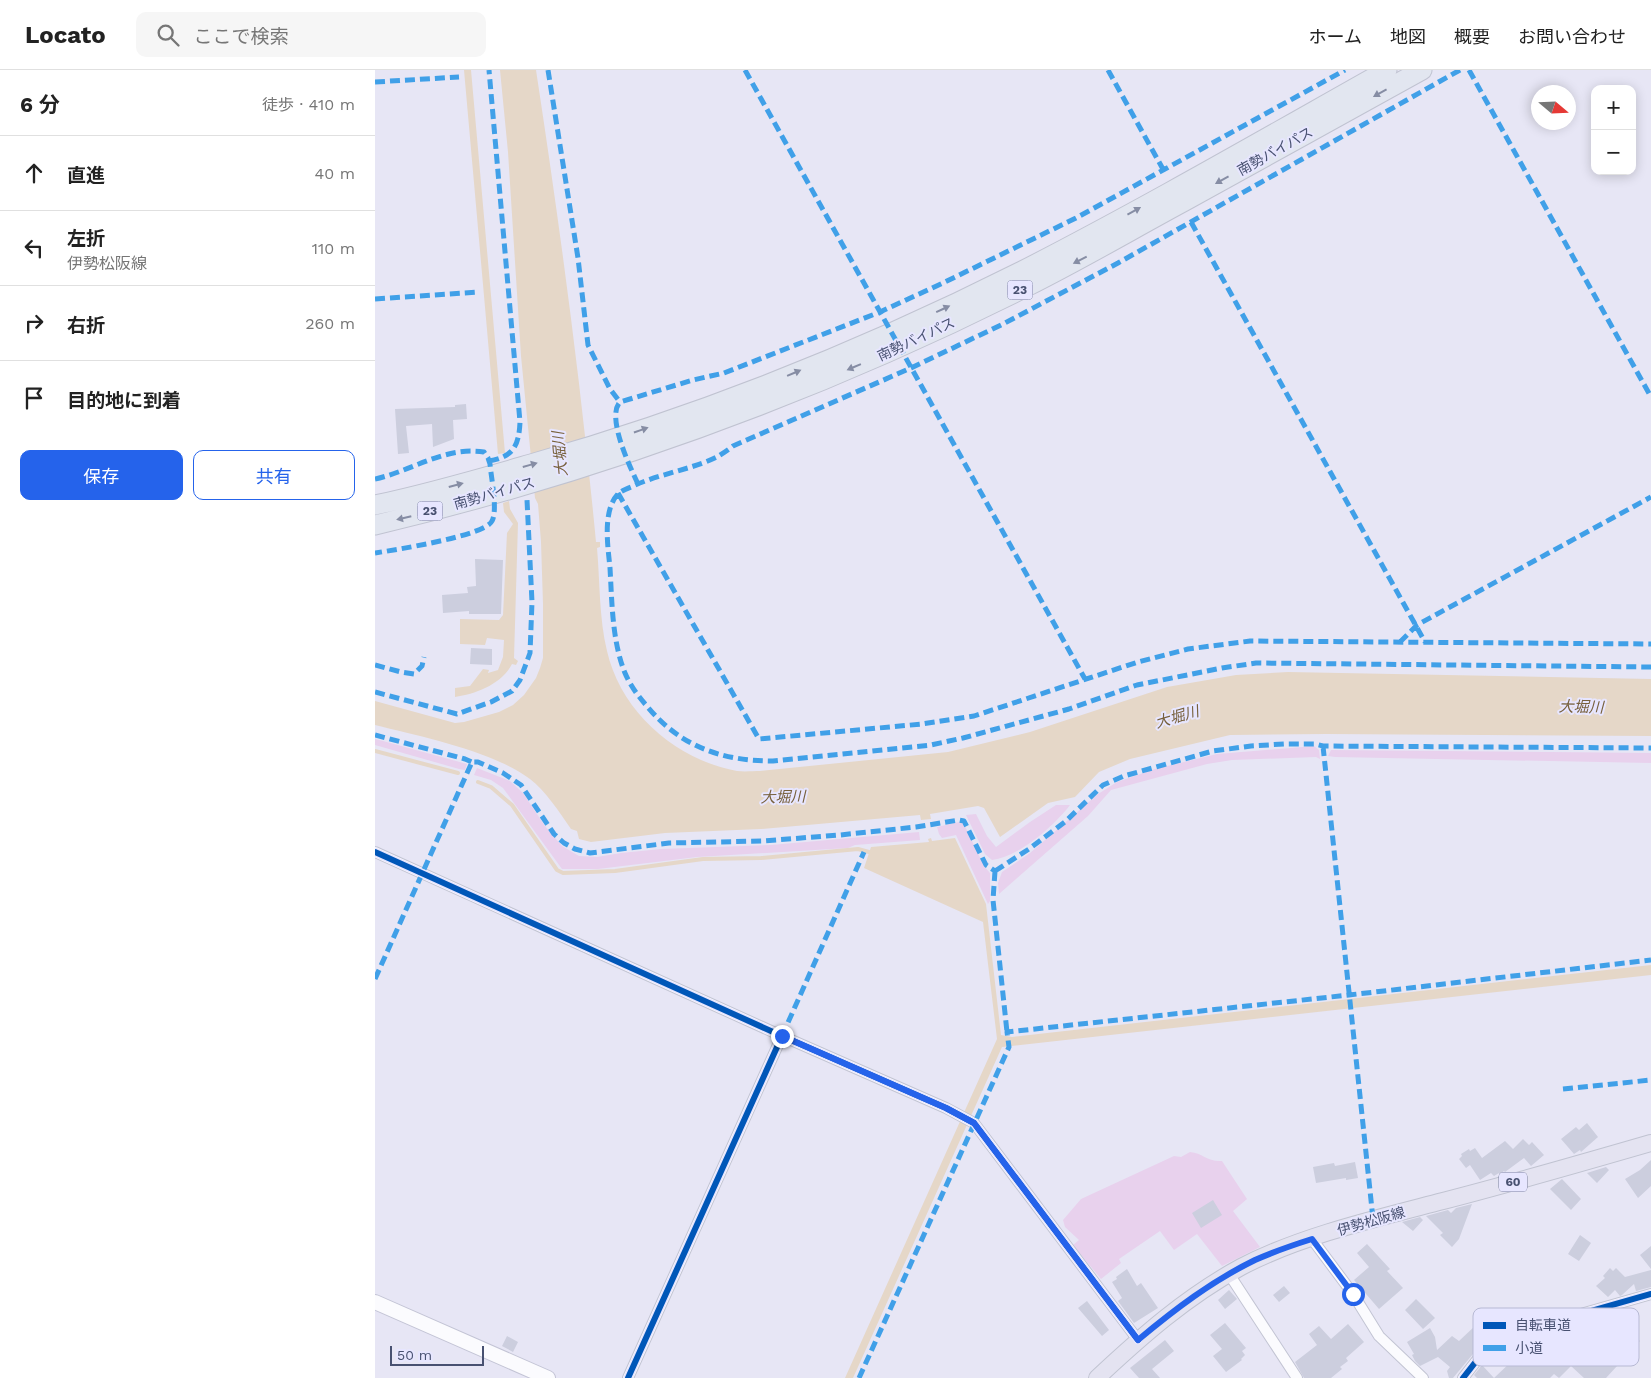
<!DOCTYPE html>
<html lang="ja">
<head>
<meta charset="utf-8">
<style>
	:root { --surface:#fff; --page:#f6f6f6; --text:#222; --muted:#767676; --line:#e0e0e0; --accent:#2563eb }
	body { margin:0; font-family:"Work Sans","Noto Sans JP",sans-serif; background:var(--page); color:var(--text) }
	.controls { position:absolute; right:15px; top:15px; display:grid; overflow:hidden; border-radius:10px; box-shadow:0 2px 12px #0003 }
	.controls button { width:45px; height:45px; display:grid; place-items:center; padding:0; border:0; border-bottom:1px solid var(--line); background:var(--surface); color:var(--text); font:25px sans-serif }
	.compass { position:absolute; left:1156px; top:15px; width:45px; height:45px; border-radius:50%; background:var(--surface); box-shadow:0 2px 12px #0003; rotate:109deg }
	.scale { position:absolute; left:15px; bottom:12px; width:94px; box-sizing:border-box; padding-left:5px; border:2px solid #485171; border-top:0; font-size:14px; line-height:18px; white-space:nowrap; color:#485171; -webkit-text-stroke:4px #e7e6ff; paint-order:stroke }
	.stop { position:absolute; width:15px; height:15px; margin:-11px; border:4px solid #2563eb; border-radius:50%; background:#fff }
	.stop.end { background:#2563eb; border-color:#fff; box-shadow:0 1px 5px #0008 }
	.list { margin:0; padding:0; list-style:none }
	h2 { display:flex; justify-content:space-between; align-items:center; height:65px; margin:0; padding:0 20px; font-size:21px }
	h2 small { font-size:16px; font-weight:400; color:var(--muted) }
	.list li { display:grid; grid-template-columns:32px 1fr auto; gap:15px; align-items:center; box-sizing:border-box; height:75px; padding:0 20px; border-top:1px solid var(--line) }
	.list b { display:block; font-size:19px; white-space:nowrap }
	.list p { margin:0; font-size:16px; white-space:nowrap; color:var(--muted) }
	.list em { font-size:16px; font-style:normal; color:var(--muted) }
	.actions { display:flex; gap:10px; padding:15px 20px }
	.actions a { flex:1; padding:11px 0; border:1px solid var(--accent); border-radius:10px; text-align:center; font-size:18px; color:var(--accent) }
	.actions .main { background:var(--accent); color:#fff }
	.icon { flex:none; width:28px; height:28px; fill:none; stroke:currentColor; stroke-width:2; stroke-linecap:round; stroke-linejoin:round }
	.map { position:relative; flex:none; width:1276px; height:1308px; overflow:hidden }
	header { display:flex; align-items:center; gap:30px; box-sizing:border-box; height:70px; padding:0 25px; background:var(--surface); border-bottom:1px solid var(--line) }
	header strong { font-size:24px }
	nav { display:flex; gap:28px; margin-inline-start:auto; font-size:18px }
	.search { width:350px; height:45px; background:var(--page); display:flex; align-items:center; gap:12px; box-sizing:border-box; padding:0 18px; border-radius:10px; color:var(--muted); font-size:19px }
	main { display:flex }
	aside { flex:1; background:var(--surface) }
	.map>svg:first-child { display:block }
</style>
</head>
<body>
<header>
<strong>Locato</strong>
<div class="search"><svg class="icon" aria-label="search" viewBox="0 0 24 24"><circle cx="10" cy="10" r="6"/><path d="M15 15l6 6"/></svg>ここで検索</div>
<nav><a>ホーム</a><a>地図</a><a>概要</a><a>お問い合わせ</a></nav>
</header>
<main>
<aside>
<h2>6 分<small>徒歩 · 410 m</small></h2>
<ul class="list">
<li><svg class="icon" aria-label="ahead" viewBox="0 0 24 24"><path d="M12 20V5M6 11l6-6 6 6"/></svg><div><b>直進</b></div><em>40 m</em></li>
<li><svg class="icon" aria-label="left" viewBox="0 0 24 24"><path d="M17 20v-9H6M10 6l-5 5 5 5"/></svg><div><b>左折</b><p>伊勢松阪線</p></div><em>110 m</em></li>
<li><svg class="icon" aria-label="right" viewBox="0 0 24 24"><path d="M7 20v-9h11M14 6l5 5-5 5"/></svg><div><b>右折</b></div><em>260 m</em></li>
<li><svg class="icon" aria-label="arrive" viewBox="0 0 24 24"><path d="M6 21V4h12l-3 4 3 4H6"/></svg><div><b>目的地に到着</b></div></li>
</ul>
<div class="actions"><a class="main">保存</a><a>共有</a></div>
</aside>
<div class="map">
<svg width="1276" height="1308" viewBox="0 0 1276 1308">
	<rect width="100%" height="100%" fill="#e7e6f5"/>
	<path fill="#e8d1ed" d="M 0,669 L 8,671 L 92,694 L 90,700 L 84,699 L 0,675 Z
		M 939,676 L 944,680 L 945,689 L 941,687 L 857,690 L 832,694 L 736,720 L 713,746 L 624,824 L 623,813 L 627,802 L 655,783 L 723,724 L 742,712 L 780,699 L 842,684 Z
		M 956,680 L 1276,683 L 1276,693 L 960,687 L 953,686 Z
		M 102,698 L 135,711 L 148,723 L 170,756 L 187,776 L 204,786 L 222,787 L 246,783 L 286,779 L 396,775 L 544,762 L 545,770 L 480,775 L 473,778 L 322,787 L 223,799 L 187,799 L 128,718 L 116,710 L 99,705 Z
		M 681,735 L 695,735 C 679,756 644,787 617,790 L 610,784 L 591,745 L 601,744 L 612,766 L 621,777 L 655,752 Z
		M 584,752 L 589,754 L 609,796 L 615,803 L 615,831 L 613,834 L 581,765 L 567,768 L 564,764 L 562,757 Z
		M 815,1082 C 828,1083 832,1092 847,1091 L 872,1129 L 858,1141 L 885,1177 L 847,1196 L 822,1164 L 799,1180 L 785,1161 L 744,1189 L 746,1193 L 726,1209 L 698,1175 L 704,1170 L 690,1157 L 688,1150 L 706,1129 L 799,1086 L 806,1087 Z"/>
	<path fill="#e5d7c8" d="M 89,0 L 96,0 L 130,383 L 123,384 Z
		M 125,0 L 161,0 C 185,157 206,314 221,472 L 225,472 L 225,477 L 222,478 C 225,512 224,548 232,581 C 246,642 301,690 362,701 C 370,702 378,701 385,701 L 573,682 L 655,662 L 792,617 L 861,605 L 913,602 L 1276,609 L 1276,666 L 951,664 L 855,665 L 755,689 L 724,702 L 700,727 L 673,733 L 625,767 L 609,738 L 603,736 L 555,744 L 556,749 L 546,750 L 545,745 L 386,759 L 290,763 L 216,772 L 204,769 L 202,761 L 196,759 C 185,743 170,720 155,709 C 115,680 47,667 0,655 L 0,631 L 80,653 L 89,652 L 124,642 L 138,635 L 149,625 L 161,608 L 165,598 L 168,588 L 168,534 L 166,472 L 163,434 L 160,428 L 146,286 L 133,82 Z
		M 134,431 L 135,439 L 143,453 L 139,588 L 143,591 L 141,595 L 137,594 C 127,614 101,624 80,627 L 80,618 L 95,616 L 108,599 L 114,600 L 113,603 L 123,600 L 128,587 L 129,570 L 112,568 L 110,575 L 85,574 L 85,549 L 124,550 L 128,545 L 132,463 L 138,454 L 129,442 L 128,433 Z
		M 556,768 L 557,771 L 580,768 L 611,834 L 626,965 L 637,967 L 1276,895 L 1276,905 L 627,977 L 478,1308 L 470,1308 L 622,969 L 608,852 L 489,798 L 496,777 L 554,772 L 553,769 Z"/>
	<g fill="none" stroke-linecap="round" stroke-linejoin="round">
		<path stroke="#e5d7c8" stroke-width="4" d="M 0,681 L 83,703
			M 103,712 L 116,717 L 137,735 L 182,800 L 188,803 L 240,801 L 328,789 L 386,788 L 483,779 L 494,782"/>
	</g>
	<path fill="#cccede" d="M 91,334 L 92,349 L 78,350 L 79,369 L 58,377 L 57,354 L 31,356 L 34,383 L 23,384 L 20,339 L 80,337 L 80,335 Z
		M 100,489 L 128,490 L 126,544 L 94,544 L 94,541 L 68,543 L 67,525 L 93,523 L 92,517 L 101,516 Z
		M 96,578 L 117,579 L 117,595 L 95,594 Z
		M 1212,1053 L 1223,1067 L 1206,1082 L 1205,1080 L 1199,1084 L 1186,1069 L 1201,1057 L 1204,1060 Z
		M 1148,1069 L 1154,1075 L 1157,1072 L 1169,1085 L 1156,1096 L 1149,1088 L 1130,1102 L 1129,1101 L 1125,1104 L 1124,1103 L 1119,1106 L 1116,1103 L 1105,1110 L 1095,1095 L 1091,1098 L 1084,1089 L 1087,1086 L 1086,1084 L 1094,1079 L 1095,1081 L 1100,1078 L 1107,1088 L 1130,1071 L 1138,1079 Z
		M 1276,1090 L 1276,1116 L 1263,1128 L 1250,1109 L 1265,1100 Z
		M 980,1092 L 983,1108 L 971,1110 L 971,1108 L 941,1113 L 938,1097 L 959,1093 L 960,1096 Z
		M 1231,1097 L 1234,1100 L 1222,1113 L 1212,1103 Z
		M 1187,1109 L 1206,1129 L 1196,1140 L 1175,1119 Z
		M 838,1130 L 847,1145 L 826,1158 L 817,1143 Z
		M 1097,1134 L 1084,1169 L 1077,1177 L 1065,1165 L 1068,1163 L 1051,1146 L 1073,1140 L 1076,1143 L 1081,1138 Z
		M 1045,1147 L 1048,1150 L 1038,1161 L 1027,1152 Z
		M 1205,1165 L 1216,1173 L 1204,1191 L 1193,1184 Z
		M 992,1174 L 1015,1199 L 1012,1201 L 1028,1218 L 1004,1239 L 979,1210 L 994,1197 L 982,1183 Z
		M 1276,1176 L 1276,1199 L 1265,1185 Z
		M 1235,1198 L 1238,1201 L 1241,1198 L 1250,1207 L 1276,1200 L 1276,1217 L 1261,1221 L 1259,1214 L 1247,1225 L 1245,1226 L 1240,1220 L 1233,1227 L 1221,1216 L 1230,1208 L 1228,1206 Z
		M 752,1199 L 762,1216 L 766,1213 L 783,1238 L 759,1253 L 743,1231 L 747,1228 L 737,1212 L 742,1209 L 741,1207 Z
		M 909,1216 L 915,1223 L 904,1232 L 898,1225 Z
		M 854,1220 L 862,1229 L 850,1239 L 843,1230 Z
		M 1041,1229 L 1060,1248 L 1048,1259 L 1030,1240 Z
		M 712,1231 L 734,1260 L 727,1266 L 703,1238 Z
		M 1113,1238 L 1128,1253 L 1108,1272 L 1078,1308 L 1074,1308 L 1072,1301 L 1075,1297 L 1063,1287 L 1045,1296 L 1040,1291 L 1037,1285 L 1039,1284 L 1032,1272 L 1055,1258 L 1060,1267 L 1062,1280 L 1077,1266 L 1084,1271 L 1101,1255 L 1098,1253 Z
		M 1237,1244 L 1265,1271 L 1231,1308 L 1209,1308 L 1196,1296 L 1184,1308 L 1179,1304 L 1175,1308 L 1102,1308 L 1099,1305 L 1107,1295 L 1119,1308 L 1138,1290 L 1133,1284 L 1148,1270 L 1156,1279 L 1161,1275 L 1175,1291 L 1194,1271 L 1184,1257 L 1196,1254 L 1201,1261 L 1215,1249 L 1223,1256 Z
		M 850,1253 L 871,1278 L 867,1281 L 870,1285 L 866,1289 L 867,1290 L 851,1302 L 838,1286 L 847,1279 L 835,1265 Z
		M 973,1254 L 989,1272 L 971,1288 L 973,1291 L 965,1297 L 967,1299 L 956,1308 L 929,1308 L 920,1292 L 942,1275 L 934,1264 L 944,1256 L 956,1269 Z
		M 132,1266 L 143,1272 L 138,1282 L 127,1276 Z
		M 790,1270 L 799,1281 L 777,1299 L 785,1308 L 764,1308 L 755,1298 Z"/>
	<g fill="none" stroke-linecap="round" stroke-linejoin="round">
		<defs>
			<path id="street" d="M 0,782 L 407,966 L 571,1038 L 599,1053 L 763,1270
				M 937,1169 L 978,1224 L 1004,1266 L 1048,1308
				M 854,1204 L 922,1308
				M 253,1308 L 407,966
				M 1088,1308 L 1113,1276 L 1125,1267 L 1276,1224"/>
			<path id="secondary" d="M 0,1232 L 173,1308"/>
			<path id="primary" d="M 722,1308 C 767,1266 811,1227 866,1197 C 925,1166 1003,1148 1068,1131 C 1138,1113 1207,1093 1276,1073"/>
			<path id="highway" d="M 0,435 C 53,424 104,409 156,394 C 325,346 490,280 647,201 C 770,138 891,68 1012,0
				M 0,455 C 226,401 445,321 653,216 C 707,189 758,159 810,131 C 889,87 968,44 1047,0"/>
		</defs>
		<use href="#street" stroke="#c2c4d3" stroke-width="12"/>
		<use href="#secondary" stroke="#c3c4d5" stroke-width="16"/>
		<use href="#primary" stroke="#c0c3d1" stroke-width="18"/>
		<use href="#highway" stroke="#c0c3d1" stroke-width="21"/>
		<use href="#street" stroke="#fbfbfe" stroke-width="10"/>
		<use href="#secondary" stroke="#fbfbfe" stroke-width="14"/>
		<use href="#primary" stroke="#e4e3f1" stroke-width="16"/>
		<use href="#highway" stroke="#e2e6f0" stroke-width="19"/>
		<path stroke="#40a0e8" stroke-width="5" stroke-dasharray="10 5" stroke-linecap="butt" d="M 173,0 L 203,188 L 213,275 L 235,319 L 245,332
			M 370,0 L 710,609
			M 733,0 L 789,101
			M 1085,0 L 743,193 L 628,254 L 536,298 L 358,376 C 353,380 347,384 342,387 C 315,400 283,404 256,417 C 251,419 246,421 243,424 C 227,441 233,477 235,498 C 237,532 237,571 250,603 C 255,615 263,626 271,635 C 304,676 346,691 398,691 L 556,675 L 588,668 L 694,639 L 762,615 L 847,598 L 881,593 L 1276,597
			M 1094,0 L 1276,327
			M 0,12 L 84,7
			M 816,152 L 1050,572
			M 0,229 L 103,222
			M 114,391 C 138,387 144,376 145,352 L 114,0
			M 0,409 C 37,401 70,376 109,382 L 113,388 L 115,394 C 116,407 123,440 117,451 C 110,466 19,480 0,483
			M 263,414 C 255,397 231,347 245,332 L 318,310 L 349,303 L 505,242 L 570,212 L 701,148 L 970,0
			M 243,423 L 384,669 L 547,654 L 599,646 L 763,592 L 813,579 L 875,571 L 1276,574
			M 1025,572 L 1042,555 L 1276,427
			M 0,595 L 26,602 L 39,604 L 47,596 L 49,587
			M 0,622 L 82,644 L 116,632 L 137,621 L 145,610 L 155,583 L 157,532 L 152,430
			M 0,665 L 90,689 L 97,692
			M 948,676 L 998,1149
			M 620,801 L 654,779 L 691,751 L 728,715 L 749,706 L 838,681 L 876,676 L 909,674 L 940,674 L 948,676 L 1276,678
			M 620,801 L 618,830 L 632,962
			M 0,909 L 97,692 L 103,692 L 128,703 L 146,715 L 179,764 L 189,773 L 200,779 L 215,783 L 294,773 L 387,771 L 465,765 L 541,757 L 584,750 L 589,751 L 611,795 L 620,801
			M 407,966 L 489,782
			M 1188,1019 L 1276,1010
			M 484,1308 L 634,977 L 632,962 L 974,925 L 1276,890"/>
		<defs>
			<path id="cycleway" d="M 0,782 L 407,966 L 571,1038 L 599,1053 L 763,1270
				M 253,1308 L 407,966
				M 1088,1308 L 1113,1276 L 1125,1267 L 1276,1224"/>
		</defs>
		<use href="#cycleway" stroke="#e7e6ff" stroke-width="9"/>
		<use href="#cycleway" stroke="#0057b8" stroke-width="6"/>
	</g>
	<defs><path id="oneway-solid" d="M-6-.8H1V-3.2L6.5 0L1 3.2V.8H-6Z" transform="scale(1.25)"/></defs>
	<g fill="#868da4">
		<use href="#oneway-solid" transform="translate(1005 23) rotate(151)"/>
		<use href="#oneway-solid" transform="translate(847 110) rotate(151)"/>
		<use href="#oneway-solid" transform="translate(759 141) rotate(-29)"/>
		<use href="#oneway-solid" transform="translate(705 190) rotate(153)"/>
		<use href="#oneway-solid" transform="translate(568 239) rotate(-25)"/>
		<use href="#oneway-solid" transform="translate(479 297) rotate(157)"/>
		<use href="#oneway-solid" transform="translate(419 303) rotate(-23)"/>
		<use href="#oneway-solid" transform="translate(266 360) rotate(-19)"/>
		<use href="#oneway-solid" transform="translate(155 395) rotate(-16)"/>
		<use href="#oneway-solid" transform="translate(81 415) rotate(-15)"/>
		<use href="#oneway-solid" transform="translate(29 448) rotate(167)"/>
	</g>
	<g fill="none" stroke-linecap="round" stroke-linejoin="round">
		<path stroke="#2563eb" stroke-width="6" d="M 407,966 L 571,1038 L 599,1053 L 763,1270 C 800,1239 837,1211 880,1190 C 898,1182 918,1175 937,1169 L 978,1224"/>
	</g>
	<g text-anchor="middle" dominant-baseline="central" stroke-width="4" stroke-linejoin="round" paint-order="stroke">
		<g fill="#e7e6ff" stroke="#787e9c" stroke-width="1">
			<rect x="632.5" y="210.5" width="25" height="19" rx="4"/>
			<rect x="42.5" y="431.5" width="25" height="19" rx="4"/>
			<rect x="1124" y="1102.5" width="28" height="19" rx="4"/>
		</g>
		<g font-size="12" font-weight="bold" fill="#485171">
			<text x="645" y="220">23</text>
			<text x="55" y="441">23</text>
			<text x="1138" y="1112">60</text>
		</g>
		<g font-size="14" fill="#485171" stroke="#e7e6ff">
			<text transform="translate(900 81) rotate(-29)">南勢バイパス</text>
			<text transform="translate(541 269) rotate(-25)">南勢バイパス</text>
			<text transform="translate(119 423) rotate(-16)">南勢バイパス</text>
			<text transform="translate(996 1151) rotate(-16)">伊勢松阪線</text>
		</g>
		<g font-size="15" font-style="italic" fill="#77603c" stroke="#e7e6ff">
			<text transform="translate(185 384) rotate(-95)">大堀川</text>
			<text transform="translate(1206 637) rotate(1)">大堀川</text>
			<text transform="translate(802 647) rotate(-16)">大堀川</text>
			<text transform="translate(408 727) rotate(-1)">大堀川</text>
		</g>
	</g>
	<rect x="1098" y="1238" width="166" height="58" rx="8" fill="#e7e6ff" stroke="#b7b9d4" stroke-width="1"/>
	<rect x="1108" y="1252" width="23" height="7" fill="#0057b8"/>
	<rect x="1108" y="1275" width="23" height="6" fill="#40a0e8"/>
	<g font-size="14" fill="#485171">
		<text x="1140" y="1260">自転車道</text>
		<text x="1140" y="1283">小道</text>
	</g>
</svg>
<div class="controls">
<button>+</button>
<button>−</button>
</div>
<svg class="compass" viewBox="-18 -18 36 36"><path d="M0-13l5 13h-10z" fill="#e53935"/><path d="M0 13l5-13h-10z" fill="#767676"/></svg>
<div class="scale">50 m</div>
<div class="stop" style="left:978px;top:1224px"></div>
<div class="stop end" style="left:407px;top:966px"></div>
</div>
</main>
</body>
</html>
